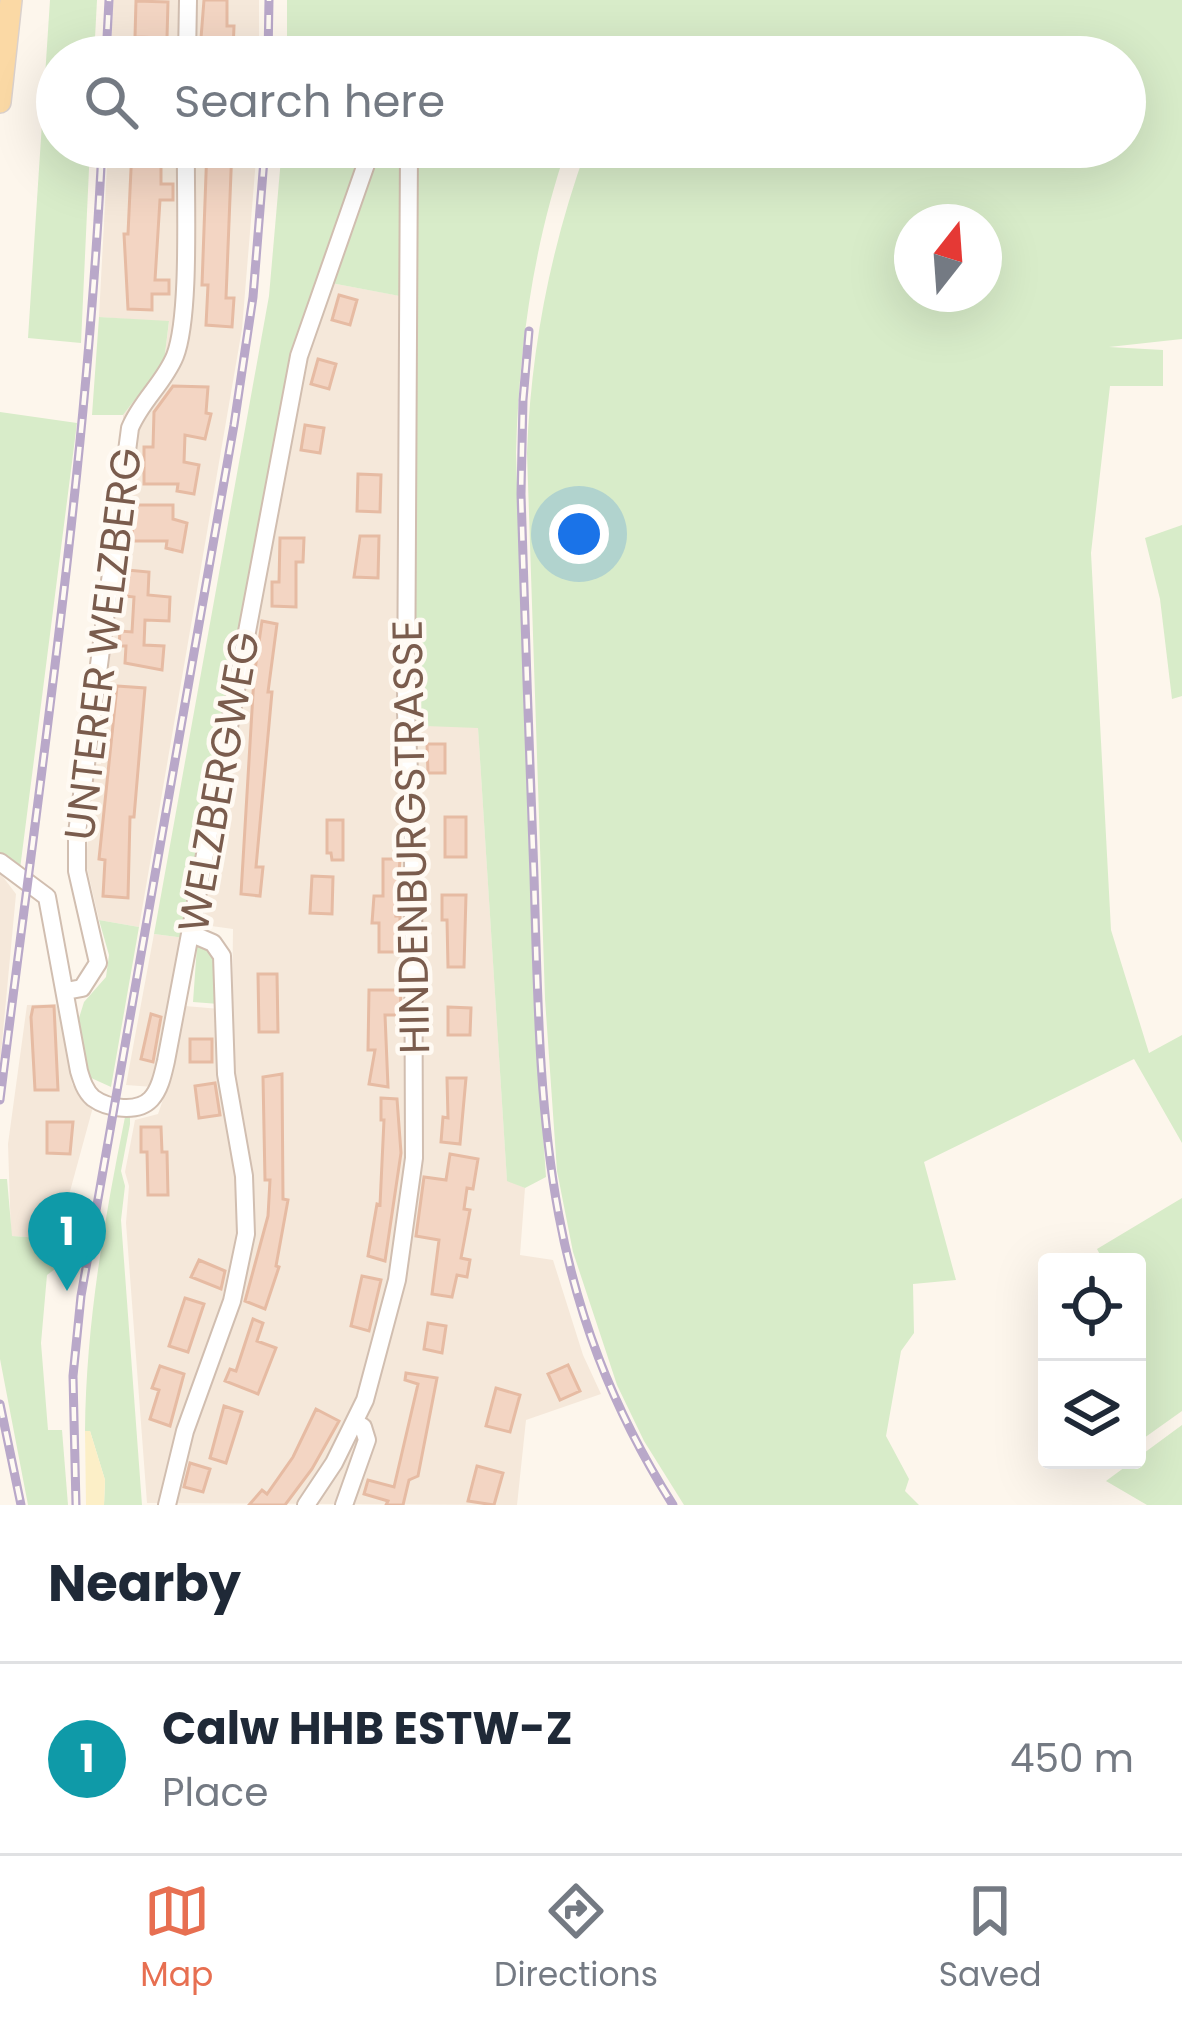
<!DOCTYPE html>
<html lang="en">
<head>
<meta charset="utf-8">
<style>
	:root { --surface:#fff; --page:#f6f6f7; --text:#1f2937; --muted:#747a83; --line:#e0e1e3; --accent:#e76f51 }
	body { margin:0; font-family:Poppins,sans-serif; background:var(--page); color:var(--text) }
	.controls { position:absolute; right:36px; bottom:36px; display:grid; overflow:hidden; border-radius:12px; box-shadow:0 12px 48px #0002 }
	.controls button { width:108px; height:108px; display:grid; place-items:center; padding:0; border:0; border-bottom:3px solid var(--line); background:var(--surface); color:var(--text); font:60px sans-serif }
	.compass { position:absolute; left:894px; top:204px; width:108px; height:108px; border-radius:50%; background:var(--surface); box-shadow:0 12px 48px #0002; rotate:17deg }
	.you { position:absolute; left:579px; top:534px; width:42px; height:42px; margin:-30px; border:9px solid #fff; border-radius:50%; background:#1a73e8; box-shadow:0 0 0 18px #1a73e833 }
	.badge { display:grid; place-items:center; width:78px; height:78px; border-radius:50%; background:var(--accent); color:#fff; font-size:39px; font-weight:700 }
	.pin { position:absolute; translate:-50% -99px; filter:drop-shadow(0 3px 6px #0008) }
	.pin::after { content:''; position:absolute; top:63px; width:42px; height:36px; background:inherit; clip-path:polygon(0 0,100% 0,50% 100%) }
	.list { margin:0; padding:0; list-style:none }
	h2 { display:flex; justify-content:space-between; align-items:center; height:156px; margin:0; padding:0 48px; font-size:51px }
	h2 small { font-size:39px; font-weight:400; color:var(--muted) }
	.list li { display:grid; grid-template-columns:78px 1fr auto; gap:36px; align-items:center; box-sizing:border-box; height:192px; padding:0 48px; border-top:3px solid var(--line) }
	.list b { display:block; font-size:45px; white-space:nowrap }
	.list p { margin:0; font-size:39px; white-space:nowrap; color:var(--muted) }
	.list em { font-size:39px; font-style:normal; color:var(--muted) }
	.icon { flex:none; width:66px; height:66px; fill:none; stroke:currentColor; stroke-width:2; stroke-linecap:round; stroke-linejoin:round }
	.map { position:relative; flex:none; width:1182px; height:1505px; overflow:hidden }
	.search { position:absolute; background:var(--surface); box-shadow:0 12px 48px #0002; left:36px; right:36px; top:36px; height:132px; display:flex; align-items:center; gap:30px; box-sizing:border-box; padding:0 42px; border-radius:66px; color:var(--muted); font-size:45px }
	.sheet { height:348px; background:var(--surface) }
	nav { display:flex; justify-content:space-around; align-items:center; box-sizing:border-box; height:168px; border-top:3px solid var(--line); background:var(--surface); font-size:33px; color:var(--muted) }
	nav a { display:grid; justify-items:center; gap:6px }
	nav .on { color:var(--accent) }
	.map>svg:first-child { display:block }
</style>
</head>
<body>
<div class="map">
<svg width="1182" height="1505" viewBox="0 0 1182 1505">
	<rect width="100%" height="100%" fill="#fdf6ec"/>
	<path fill="#f5e8da" d="M 113,0 L 259,0 L 259,57 L 111,57 Z
		M 108,147 L 257,147 L 242,329 L 139,927 L 99,920 L 86,864 L 93,764 L 101,764 L 123,492 L 123,415 L 164,362 L 169,322 L 99,317 Z
		M 331,283 L 406,297 L 478,727 L 507,1180 L 525,1188 L 520,1255 L 553,1260 L 583,1355 L 601,1394 L 526,1420 L 517,1505 L 147,1503 L 126,1223 L 129,1186 L 125,1172 L 135,1120 L 158,1114 L 167,1088 L 126,1085 L 154,934 L 185,938 L 173,1005 L 232,1010 L 233,929 L 204,925 L 200,918 L 305,358 Z
		M 0,873 L 16,894 L 0,1064 Z
		M 56,1004 L 66,1039 L 72,1084 L 93,1107 L 57,1239 L 11,1236 L 8,1144 L 27,1005 Z"/>
	<path fill="#d8ecc9" fill-rule="evenodd" d="M 50,0 L 97,0 L 94,57 L 57,57 L 57,147 L 90,147 L 81,343 L 28,338 Z
		M 287,0 L 1182,0 L 1182,339 L 1109,347 L 1163,350 L 1163,386 L 1110,386 L 1091,553 L 1111,930 L 1149,1053 L 1182,1035 L 1182,1143 L 1134,1059 L 924,1162 L 956,1280 L 913,1284 L 914,1333 L 901,1351 L 886,1436 L 909,1479 L 905,1491 L 919,1505 L 684,1505 L 644,1441 L 617,1385 L 573,1252 L 557,1171 L 545,999 L 527,453 C 531,347 551,246 587,147 L 1125,147 L 1125,57 L 287,57 ZM 912,222 L 984,222 L 984,294 L 912,294 Z
		M 282,147 L 567,147 C 533,245 519,349 516,453 L 534,999 L 546,1177 L 525,1188 L 507,1181 L 478,728 L 399,725 L 405,297 L 331,283 L 294,355 L 241,616 L 185,938 L 154,934 L 269,296 Z
		M 99,317 L 169,321 L 164,362 L 123,415 L 92,415 Z
		M 0,412 L 77,423 L 20,869 L 0,855 Z
		M 1182,525 L 1182,696 L 1172,699 L 1160,599 L 1145,538 Z
		M 99,920 L 139,927 L 111,1087 L 89,1077 L 79,1018 L 84,1002 L 106,977 L 109,955 Z
		M 197,946 L 207,947 L 216,958 L 219,1004 L 193,1002 Z
		M 125,1117 L 130,1117 L 130,1124 L 121,1171 L 125,1186 L 121,1220 L 142,1505 L 104,1505 L 105,1480 L 90,1431 L 85,1431 C 86,1325 104,1221 125,1117 Z
		M 0,1179 L 7,1179 L 12,1236 L 68,1240 L 66,1261 L 47,1275 L 41,1343 L 48,1430 L 62,1430 L 68,1505 L 28,1505 L 0,1359 Z
		M 1182,1198 L 1182,1411 L 1137,1443 L 1137,1262 L 1104,1262 L 1097,1249 Z
		M 1182,1425 L 1182,1505 L 1147,1505 L 1106,1481 Z"/>
	<path fill="#fcefc7" d="M 85,1431 L 90,1431 L 105,1480 L 104,1505 L 86,1505 Z"/>
	<path fill="#f3d5c3" stroke="#e6bba3" stroke-width="3" d="M 204,0 L 227,0 L 227,26 L 234,26 L 233,52 L 200,51 Z
		M 136,1 L 168,2 L 167,38 L 135,37 Z
		M 172,147 L 172,161 L 161,161 L 161,184 L 173,184 L 173,200 L 160,200 L 155,280 L 169,280 L 169,294 L 152,294 L 152,310 L 128,309 L 124,234 L 128,234 L 132,148 Z
		M 207,147 L 232,147 L 226,298 L 234,298 L 232,327 L 206,325 L 208,285 L 202,285 Z
		M 339,295 L 357,300 L 350,325 L 332,320 Z
		M 318,359 L 336,364 L 329,389 L 311,384 Z
		M 173,386 L 208,387 L 206,413 L 211,414 L 205,439 L 185,435 L 184,462 L 199,465 L 194,494 L 177,491 L 178,484 L 144,484 L 144,447 L 153,447 L 154,412 Z
		M 305,425 L 324,428 L 320,453 L 301,450 Z
		M 358,474 L 381,475 L 380,512 L 357,511 Z
		M 133,505 L 173,505 L 173,519 L 187,523 L 182,552 L 166,548 L 167,541 L 132,541 Z
		M 360,536 L 379,536 L 378,578 L 354,577 Z
		M 280,538 L 304,538 L 303,562 L 296,562 L 296,607 L 272,606 L 272,582 L 279,582 Z
		M 127,570 L 149,572 L 148,595 L 170,597 L 169,621 L 145,620 L 144,645 L 164,646 L 162,670 L 125,663 L 126,646 L 119,646 L 120,631 L 132,632 L 134,597 L 125,596 Z
		M 262,621 L 277,624 L 268,692 L 272,692 L 256,867 L 263,867 L 260,896 L 241,894 L 254,677 Z
		M 117,686 L 145,688 L 134,817 L 130,817 L 128,898 L 103,896 L 105,860 L 99,859 Z
		M 427,744 L 445,744 L 445,773 L 428,773 Z
		M 445,817 L 466,817 L 466,857 L 445,857 Z
		M 327,820 L 343,820 L 343,860 L 332,860 L 331,853 L 327,853 Z
		M 383,859 L 400,859 L 396,916 L 400,916 L 400,927 L 396,927 L 396,952 L 379,952 L 379,923 L 372,923 L 374,896 L 383,896 Z
		M 312,876 L 333,877 L 332,914 L 310,913 Z
		M 442,895 L 466,895 L 464,967 L 448,967 L 447,920 L 442,920 Z
		M 258,974 L 277,974 L 278,1032 L 259,1032 Z
		M 369,990 L 401,990 L 400,1015 L 385,1015 L 388,1087 L 369,1084 L 375,1050 L 368,1050 Z
		M 54,1006 L 58,1090 L 35,1090 L 31,1017 L 33,1007 Z
		M 448,1007 L 471,1008 L 470,1035 L 448,1035 Z
		M 151,1014 L 161,1017 L 153,1062 L 141,1059 Z
		M 190,1039 L 212,1039 L 212,1062 L 190,1062 Z
		M 282,1074 L 283,1199 L 288,1200 L 276,1266 L 279,1267 L 265,1309 L 245,1301 L 268,1216 L 270,1180 L 265,1180 L 263,1077 Z
		M 447,1078 L 466,1078 L 460,1144 L 441,1142 L 443,1117 L 448,1118 Z
		M 215,1083 L 220,1115 L 199,1118 L 195,1086 Z
		M 381,1098 L 397,1099 L 401,1153 L 385,1261 L 368,1256 L 377,1204 L 380,1205 L 384,1120 L 381,1120 Z
		M 47,1122 L 73,1122 L 70,1154 L 47,1153 Z
		M 141,1127 L 161,1127 L 162,1152 L 167,1152 L 168,1195 L 148,1195 L 147,1152 L 141,1152 Z
		M 450,1154 L 478,1159 L 473,1189 L 467,1188 L 464,1209 L 470,1210 L 461,1258 L 470,1260 L 467,1277 L 457,1275 L 452,1297 L 432,1294 L 439,1240 L 416,1236 L 424,1177 L 446,1180 Z
		M 199,1260 L 225,1271 L 221,1289 L 191,1277 Z
		M 362,1276 L 381,1280 L 369,1331 L 351,1326 Z
		M 185,1298 L 204,1304 L 188,1352 L 169,1346 Z
		M 253,1319 L 263,1323 L 257,1341 L 276,1348 L 258,1394 L 225,1381 L 230,1369 L 236,1371 Z
		M 428,1323 L 446,1326 L 442,1353 L 424,1349 Z
		M 568,1365 L 580,1391 L 560,1400 L 548,1374 Z
		M 160,1366 L 184,1374 L 170,1426 L 150,1419 L 159,1390 L 152,1388 Z
		M 406,1373 L 437,1378 L 418,1476 L 409,1480 L 403,1505 L 386,1505 L 388,1501 L 364,1494 L 368,1480 L 394,1487 L 418,1384 L 405,1380 Z
		M 496,1388 L 520,1395 L 510,1432 L 486,1426 Z
		M 224,1406 L 242,1412 L 226,1463 L 210,1458 Z
		M 316,1409 L 339,1421 L 312,1469 L 285,1505 L 249,1505 L 262,1490 L 267,1494 L 293,1457 Z
		M 190,1463 L 210,1469 L 203,1492 L 184,1487 Z
		M 477,1466 L 503,1473 L 494,1505 L 468,1501 Z"/>
	<g fill="none" stroke-linecap="round" stroke-linejoin="round">
		<defs>
			<path id="minor" d="M 187,57 L 188,0
				M 0,862 L 47,897 L 79,1071 C 82,1081 85,1091 93,1098 C 108,1109 138,1113 151,1099 C 160,1089 163,1074 166,1061 L 299,356 L 372,147
				M 66,991 L 82,988 L 98,963 L 77,871 L 77,833 L 130,428 C 141,401 164,383 175,356 C 191,315 185,197 186,147
				M 167,1505 L 185,1431 L 232,1301 L 246,1234 L 244,1176 L 226,1074 L 222,956 L 213,943 L 192,934
				M 306,1505 L 334,1463 L 365,1400 L 397,1280 L 414,1158 L 413,848 L 406,713 L 409,147
				M 344,1505 L 367,1440 L 363,1427 L 356,1423"/>
			<path id="major" d="M 0,102 L 11,0"/>
		</defs>
		<use href="#minor" stroke="#d1beb0" stroke-width="20"/>
		<use href="#major" stroke="#dad1cd" stroke-width="24"/>
		<use href="#minor" stroke="#fff" stroke-width="16"/>
		<use href="#major" stroke="#fbd9a5" stroke-width="21"/>
		<defs>
			<path id="rail" d="M 106,57 L 109,0
				M 268,57 L 269,0
				M 529,331 L 523,400 L 521,494 C 525,621 529,749 534,876 C 541,1115 540,1294 673,1505
				M 0,1100 C 39,783 87,467 102,147
				M 0,1404 L 21,1505
				M 76,1505 L 73,1376 L 81,1296 L 234,425 L 253,297 L 265,147"/>
		</defs>
		<use href="#rail" stroke="#b9a8c9" stroke-width="9"/>
		<use href="#rail" stroke="#fffaf3" stroke-width="4.5" stroke-dasharray="14" stroke-linecap="butt"/>
	</g>
	<g text-anchor="middle" dominant-baseline="central" stroke-width="9" stroke-linejoin="round" paint-order="stroke">
		<g font-size="42" fill="#7a5c4d" stroke="#fffaf3">
			<text transform="translate(103 644) rotate(-83)">UNTERER WELZBERG</text>
			<text transform="translate(219 782) rotate(-80)">WELZBERGWEG</text>
			<text transform="translate(411 837) rotate(-91)">HINDENBURGSTRASSE</text>
		</g>
	</g>
</svg>
<div class="controls">
<button><svg class="icon" aria-label="locate" viewBox="0 0 24 24"><circle cx="12" cy="12" r="6"/><path d="M12 2v4M12 18v4M2 12h4M18 12h4"/></svg></button>
<button><svg class="icon" aria-label="layers" viewBox="0 0 24 24"><path d="M12 4l9 5-9 5-9-5zM3 14l9 5 9-5"/></svg></button>
</div>
<svg class="compass" viewBox="-18 -18 36 36"><path d="M0-13l5 13h-10z" fill="#e53935"/><path d="M0 13l5-13h-10z" fill="#747a83"/></svg>
<div class="you"></div>
<div class="pin badge" style="left:67px;top:1291px;background:#0f9aa8">1</div>
<div class="search"><svg class="icon" aria-label="search" viewBox="0 0 24 24"><circle cx="10" cy="10" r="6"/><path d="M15 15l6 6"/></svg>Search here</div>
</div>
<section class="sheet">
<h2>Nearby<small></small></h2>
<ul class="list">
<li><span class="badge" style="background:#0f9aa8">1</span><div><b>Calw HHB ESTW-Z</b><p>Place</p></div><em>450 m</em></li>
</ul>
</section>
<nav>
<a class="on"><svg class="icon" aria-label="map" viewBox="0 0 24 24"><path d="M3 6l6-2 6 2 6-2v14l-6 2-6-2-6 2zM9 4v14M15 6v14"/></svg>Map</a>
<a><svg class="icon" aria-label="directions" viewBox="0 0 24 24"><path d="M12 3l9 9-9 9-9-9zM9 14v-3h6M13 9l2 2-2 2"/></svg>Directions</a>
<a><svg class="icon" aria-label="saved" viewBox="0 0 24 24"><path d="M7 4h10v16l-5-4-5 4z"/></svg>Saved</a>
</nav>
</body>
</html>
